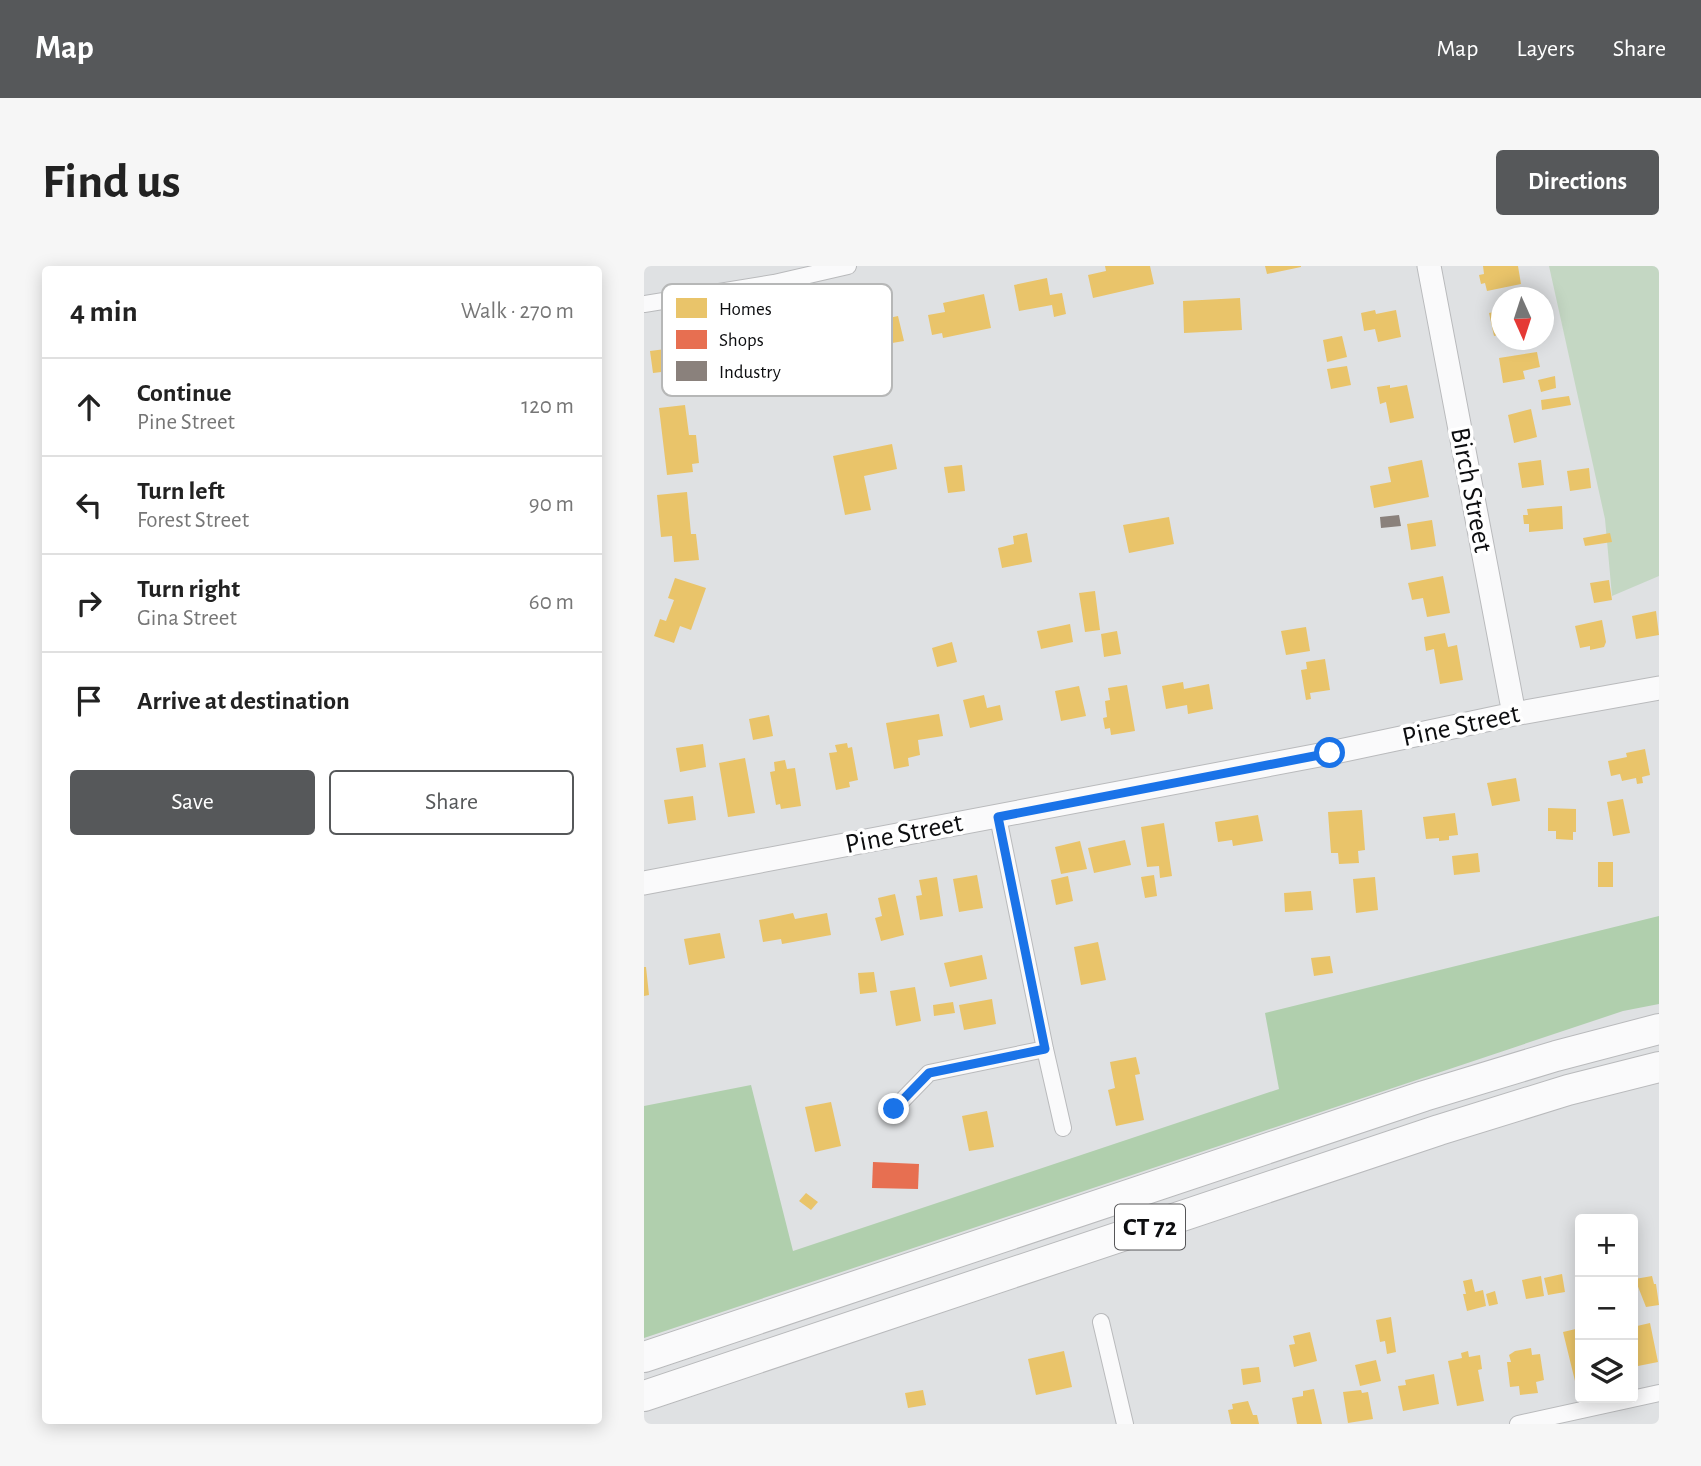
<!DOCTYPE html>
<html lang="en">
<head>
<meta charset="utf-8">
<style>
	:root { --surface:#fff; --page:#f6f6f6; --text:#222; --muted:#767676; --line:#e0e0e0; --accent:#56585a }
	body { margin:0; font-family:"Alegreya Sans",sans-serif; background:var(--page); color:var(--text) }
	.controls { position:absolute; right:21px; bottom:21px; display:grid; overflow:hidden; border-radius:7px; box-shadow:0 4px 18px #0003 }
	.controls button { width:63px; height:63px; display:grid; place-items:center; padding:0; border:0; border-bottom:2px solid var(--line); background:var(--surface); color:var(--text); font:35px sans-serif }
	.compass { position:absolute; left:847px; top:21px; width:63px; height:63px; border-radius:50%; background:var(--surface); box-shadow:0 4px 18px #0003; rotate:177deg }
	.stop { position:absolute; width:21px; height:21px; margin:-16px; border:5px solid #1a73e8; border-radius:50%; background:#fff }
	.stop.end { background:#1a73e8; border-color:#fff; box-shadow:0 2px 7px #0008 }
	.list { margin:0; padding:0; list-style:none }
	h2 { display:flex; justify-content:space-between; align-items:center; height:91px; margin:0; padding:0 28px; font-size:30px }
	h2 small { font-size:23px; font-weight:400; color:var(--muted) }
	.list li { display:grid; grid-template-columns:46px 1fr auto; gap:21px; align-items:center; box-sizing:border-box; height:98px; padding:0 28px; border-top:2px solid var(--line) }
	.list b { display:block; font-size:26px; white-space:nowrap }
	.list p { margin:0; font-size:23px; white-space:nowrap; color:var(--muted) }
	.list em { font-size:23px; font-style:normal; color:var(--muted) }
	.actions { display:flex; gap:14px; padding:21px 28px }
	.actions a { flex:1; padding:16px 0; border:2px solid var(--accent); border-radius:7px; text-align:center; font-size:24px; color:var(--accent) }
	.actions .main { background:var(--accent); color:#fff }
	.icon { flex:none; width:38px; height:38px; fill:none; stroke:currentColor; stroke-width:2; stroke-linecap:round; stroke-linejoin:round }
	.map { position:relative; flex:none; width:1015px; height:1158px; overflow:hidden; border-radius:7px }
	header { display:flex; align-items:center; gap:42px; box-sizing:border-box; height:98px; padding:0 35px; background:var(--accent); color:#fff }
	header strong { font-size:33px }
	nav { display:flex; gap:38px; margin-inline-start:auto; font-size:24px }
	.intro { display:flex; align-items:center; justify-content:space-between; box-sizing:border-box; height:168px; padding:0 42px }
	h1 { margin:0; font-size:49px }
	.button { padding:18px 32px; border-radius:7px; background:var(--accent); color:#fff; font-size:24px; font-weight:700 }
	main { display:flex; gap:42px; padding:0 42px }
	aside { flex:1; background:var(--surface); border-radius:7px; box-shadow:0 4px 18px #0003 }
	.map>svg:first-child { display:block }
</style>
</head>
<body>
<header>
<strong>Map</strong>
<nav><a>Map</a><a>Layers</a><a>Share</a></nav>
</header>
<div class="intro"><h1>Find us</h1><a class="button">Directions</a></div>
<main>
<aside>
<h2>4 min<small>Walk · 270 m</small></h2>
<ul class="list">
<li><svg class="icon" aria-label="ahead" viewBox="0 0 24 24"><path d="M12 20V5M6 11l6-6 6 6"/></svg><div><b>Continue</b><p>Pine Street</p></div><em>120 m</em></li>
<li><svg class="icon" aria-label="left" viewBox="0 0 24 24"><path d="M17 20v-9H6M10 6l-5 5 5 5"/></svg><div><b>Turn left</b><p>Forest Street</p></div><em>90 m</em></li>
<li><svg class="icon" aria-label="right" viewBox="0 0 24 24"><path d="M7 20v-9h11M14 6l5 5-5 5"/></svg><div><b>Turn right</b><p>Gina Street</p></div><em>60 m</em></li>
<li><svg class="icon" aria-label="arrive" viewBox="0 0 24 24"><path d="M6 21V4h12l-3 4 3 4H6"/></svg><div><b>Arrive at destination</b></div></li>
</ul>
<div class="actions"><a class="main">Save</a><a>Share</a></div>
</aside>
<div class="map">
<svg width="1015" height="1158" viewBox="0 0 1015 1158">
	<rect width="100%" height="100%" fill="#dfe1e3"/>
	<path fill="#c4d7c3" d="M 905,0 L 1015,0 L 1015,310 L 968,330 L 961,253 Z"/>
	<path fill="#b0cfad" d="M 1015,650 L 1015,738 L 979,745 L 0,1072 L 0,840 L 107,819 L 149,985 L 635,823 L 621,747 Z"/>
	<path fill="#e9c46a" d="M 461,0 L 506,0 L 510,18 L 449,32 L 444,9 L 462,5 Z
		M 621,0 L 657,0 L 657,1 L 623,8 Z
		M 839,0 L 874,0 L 877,18 L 843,25 L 841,17 L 837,18 L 835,9 L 840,8 Z
		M 403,12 L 406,29 L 418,27 L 422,48 L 410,51 L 408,39 L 375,45 L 370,19 Z
		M 340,28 L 347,62 L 299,72 L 298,67 L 288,69 L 284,49 L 301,46 L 299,37 Z
		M 596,32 L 598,64 L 540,67 L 539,35 Z
		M 731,44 L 732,48 L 752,44 L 757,71 L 734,76 L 731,63 L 720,65 L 717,47 Z
		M 858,44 L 858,68 L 850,70 L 845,47 Z
		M 235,49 L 236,54 L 254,50 L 260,75 L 230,80 L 232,87 L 218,91 L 217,82 L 206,85 L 201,62 L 214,59 L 213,54 Z
		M 698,70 L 703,91 L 683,96 L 679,74 Z
		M 45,80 L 49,115 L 35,117 L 34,104 L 9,107 L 6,85 Z
		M 893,86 L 896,101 L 879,105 L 881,113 L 859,117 L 855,92 Z
		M 703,100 L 707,119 L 687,123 L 683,103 Z
		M 911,110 L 912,122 L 897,126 L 894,114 Z
		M 746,119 L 746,122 L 763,119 L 770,152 L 746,157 L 742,136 L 736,138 L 733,121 Z
		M 925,130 L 927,139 L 898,144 L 897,134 Z
		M 41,139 L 45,169 L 52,169 L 55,197 L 48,198 L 49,206 L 23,209 L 15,142 Z
		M 887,143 L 893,171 L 870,177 L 864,149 Z
		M 248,178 L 253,203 L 220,210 L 227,244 L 201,249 L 189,190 Z
		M 778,194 L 785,231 L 730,242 L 726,220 L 747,216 L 744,201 Z
		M 897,194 L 900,219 L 878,222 L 874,197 Z
		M 318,199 L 321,225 L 304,227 L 300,201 Z
		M 945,202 L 947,222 L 926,225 L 923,205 Z
		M 43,226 L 47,268 L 52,268 L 55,294 L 30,296 L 28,270 L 17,271 L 13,229 Z
		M 918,240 L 919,263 L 885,266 L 885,258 L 880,258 L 879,249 L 884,249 L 883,243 Z
		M 525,251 L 530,278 L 485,287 L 479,259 Z
		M 788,254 L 792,280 L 767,284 L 763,258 Z
		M 383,267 L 388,296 L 358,302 L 354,282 L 370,278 L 369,270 Z
		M 966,267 L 968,276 L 941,280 L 939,272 Z
		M 799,310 L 806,347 L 783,351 L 779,332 L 768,334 L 764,317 Z
		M 31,312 L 62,322 L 47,364 L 36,360 L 30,377 L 10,370 L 16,353 L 22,355 L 30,334 L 24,332 Z
		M 965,314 L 968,334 L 950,337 L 946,317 Z
		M 451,325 L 456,364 L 441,366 L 435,327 Z
		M 1012,345 L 1015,369 L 992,373 L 988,350 Z
		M 958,354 L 962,376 L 960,381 L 946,384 L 946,380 L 936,382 L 931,360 Z
		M 426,358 L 429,376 L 397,383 L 393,365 Z
		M 662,361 L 666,385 L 642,389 L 637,365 Z
		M 473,365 L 477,388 L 460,391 L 457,368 Z
		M 801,367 L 804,381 L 813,379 L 819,414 L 796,418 L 790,383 L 782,385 L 780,371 Z
		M 308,376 L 313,396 L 293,401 L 288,382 Z
		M 681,393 L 686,424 L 666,427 L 667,433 L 662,434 L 657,404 L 663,403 L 662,396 Z
		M 539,416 L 540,423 L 565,418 L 569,443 L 544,448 L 543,439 L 522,443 L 518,420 Z
		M 483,419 L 491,465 L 467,469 L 466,462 L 461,463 L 459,452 L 463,451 L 461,435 L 466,434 L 464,422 Z
		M 435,420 L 442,450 L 417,455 L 411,425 Z
		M 340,429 L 343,442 L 356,439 L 359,454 L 326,462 L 319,434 Z
		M 295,448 L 299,470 L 274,474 L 276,489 L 264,492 L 265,500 L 250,503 L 242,457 Z
		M 125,449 L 129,470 L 109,474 L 105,453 Z
		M 203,477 L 204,482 L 208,481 L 214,514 L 205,516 L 206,521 L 192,524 L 185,487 L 193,486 L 191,479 Z
		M 59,478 L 62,501 L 36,506 L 32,482 Z
		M 1001,483 L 1006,509 L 998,511 L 999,517 L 993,518 L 992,512 L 978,515 L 976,508 L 967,510 L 964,495 L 983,491 L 982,487 Z
		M 101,492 L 111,547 L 84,551 L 75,497 Z
		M 141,494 L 143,503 L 151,502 L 157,540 L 137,543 L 136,538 L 132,539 L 126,506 L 131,505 L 130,496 Z
		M 872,512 L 876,535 L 848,540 L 843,517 Z
		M 49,530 L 52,554 L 24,558 L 20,534 Z
		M 979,533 L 986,567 L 969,570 L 963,536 Z
		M 904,542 L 932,543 L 932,566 L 929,566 L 929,574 L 912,573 L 912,565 L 904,565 Z
		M 718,544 L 721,584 L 714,585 L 715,597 L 695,598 L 694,587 L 687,587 L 684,546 Z
		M 811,547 L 814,569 L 805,570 L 805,574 L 795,575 L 795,572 L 782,573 L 779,551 Z
		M 614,549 L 619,575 L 589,580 L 588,574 L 574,576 L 571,556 Z
		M 520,557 L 528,610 L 516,612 L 515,600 L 503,601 L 497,561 Z
		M 481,574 L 487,599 L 450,607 L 444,582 Z
		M 436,575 L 443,603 L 417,608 L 411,581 Z
		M 834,587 L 836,606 L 810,609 L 808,590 Z
		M 954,596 L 969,596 L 969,621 L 954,621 Z
		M 333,609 L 339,642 L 315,646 L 309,613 Z
		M 510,609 L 513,630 L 501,632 L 497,611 Z
		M 424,610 L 429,635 L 412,639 L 407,614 Z
		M 293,611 L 299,650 L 276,654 L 272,630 L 278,629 L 275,614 Z
		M 731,611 L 734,644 L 712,647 L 709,613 Z
		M 667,625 L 669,644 L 641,646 L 640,627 Z
		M 251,628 L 260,669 L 237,675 L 231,652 L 238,650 L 234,632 Z
		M 149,647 L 151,653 L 183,647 L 187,669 L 138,678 L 137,673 L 119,676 L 115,654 Z
		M 76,667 L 81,692 L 45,699 L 40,673 Z
		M 454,676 L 462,714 L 437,719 L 430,681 Z
		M 338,689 L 343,713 L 306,721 L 300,697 Z
		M 686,690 L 689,707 L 670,710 L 667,692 Z
		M 0,701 L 2,701 L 5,729 L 0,730 Z
		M 230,706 L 233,726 L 216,728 L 214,707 Z
		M 271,721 L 277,755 L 252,760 L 246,725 Z
		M 348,733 L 352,758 L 320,764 L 315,739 Z
		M 309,736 L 311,747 L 290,750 L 289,739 Z
		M 492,791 L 496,808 L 491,809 L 500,854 L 472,860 L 464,824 L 471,822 L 466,796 Z
		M 187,836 L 197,880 L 171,886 L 161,841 Z
		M 343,845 L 350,881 L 325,885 L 318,850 Z
		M 162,927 L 174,936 L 167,944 L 155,935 Z
		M 918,1008 L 921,1026 L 904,1029 L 900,1012 Z
		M 897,1010 L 900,1030 L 882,1033 L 878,1014 Z
		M 1008,1010 L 1010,1018 L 1012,1018 L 1015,1039 L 1002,1041 L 991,1013 Z
		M 828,1013 L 831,1026 L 839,1024 L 842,1040 L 823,1045 L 819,1028 L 822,1028 L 819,1015 Z
		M 851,1025 L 854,1038 L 845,1040 L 842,1028 Z
		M 989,1048 L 993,1060 L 1006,1057 L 1014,1096 L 989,1101 Z
		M 747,1051 L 752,1086 L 743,1088 L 741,1075 L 736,1076 L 732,1054 Z
		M 936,1062 L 936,1114 L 931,1115 L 919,1066 Z
		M 666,1066 L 673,1095 L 650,1101 L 645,1079 L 651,1078 L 649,1070 Z
		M 887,1082 L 888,1089 L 896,1088 L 900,1114 L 892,1116 L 894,1127 L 876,1129 L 875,1120 L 866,1121 L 863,1096 L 867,1096 L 865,1089 L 871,1085 Z
		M 420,1085 L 428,1121 L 392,1129 L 384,1093 Z
		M 824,1085 L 825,1091 L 836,1089 L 838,1103 L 834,1104 L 840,1135 L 813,1140 L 804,1095 L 818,1092 L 817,1087 Z
		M 732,1094 L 737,1115 L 716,1120 L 711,1099 Z
		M 615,1101 L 617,1116 L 599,1119 L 597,1103 Z
		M 790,1108 L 795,1138 L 759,1145 L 754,1120 L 762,1119 L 761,1114 Z
		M 670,1123 L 678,1158 L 653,1158 L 648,1132 L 659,1130 L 659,1125 Z
		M 279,1124 L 282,1139 L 264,1142 L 261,1127 Z
		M 717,1124 L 718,1127 L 724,1126 L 729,1153 L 704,1157 L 699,1126 Z
		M 604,1135 L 609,1149 L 613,1149 L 615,1158 L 587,1158 L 584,1144 L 589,1143 L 588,1138 Z"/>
	<path fill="#e76f51" d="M 229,896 L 275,898 L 274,923 L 228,922 Z"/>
	<path fill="#8a817c" d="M 755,249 L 757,260 L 737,262 L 736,251 Z"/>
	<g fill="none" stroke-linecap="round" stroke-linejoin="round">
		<defs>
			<path id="street" d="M 0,38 L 130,17 L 204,0
				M 354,551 L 401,783 L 419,862
				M 250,843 L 285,807 L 401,783
				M 457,1056 L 481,1158
				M 874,1158 L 1015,1127"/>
			<path id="secondary" d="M 785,0 L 870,448
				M 0,617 L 686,487 L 870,448 L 1015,422"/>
			<path id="highway" d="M 0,1091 L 780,830 L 912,790 L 1015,763
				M 0,1130 L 795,864 L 924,824 L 1015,801"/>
		</defs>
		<use href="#street" stroke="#b9babc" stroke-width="18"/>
		<use href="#secondary" stroke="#b9babc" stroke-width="25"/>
		<use href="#highway" stroke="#b9babc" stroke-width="32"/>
		<use href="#street" stroke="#fafafb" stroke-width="16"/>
		<use href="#secondary" stroke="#fafafb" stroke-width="23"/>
		<use href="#highway" stroke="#fafafb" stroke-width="30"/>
	</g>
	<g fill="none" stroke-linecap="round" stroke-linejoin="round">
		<path stroke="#1a73e8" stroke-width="9" d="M 250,843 L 285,807 L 401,783 L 354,551 L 686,487"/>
	</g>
	<g text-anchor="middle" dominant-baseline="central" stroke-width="7" stroke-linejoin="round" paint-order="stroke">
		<rect fill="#fff" stroke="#565658" stroke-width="2" x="471" y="938.5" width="70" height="45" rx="5"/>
		<g font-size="26" font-weight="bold" fill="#0d0e10">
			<text x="506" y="961">CT 72</text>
		</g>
		<g font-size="28" fill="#0d0e10" stroke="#fff">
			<text transform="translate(827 224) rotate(79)">Birch Street</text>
			<text transform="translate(817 460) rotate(-12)">Pine Street</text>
			<text transform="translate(260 568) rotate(-11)">Pine Street</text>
		</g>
	</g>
	<rect x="18" y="18" width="230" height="112" rx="10" fill="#fff" stroke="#b6b7b7" stroke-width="2"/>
	<rect x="32" y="32" width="31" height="20" fill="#e9c46a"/>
	<rect x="32" y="64" width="31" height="19" fill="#e76f51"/>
	<rect x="32" y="95" width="31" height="20" fill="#8a817c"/>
	<g font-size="19" fill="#0d0e10">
		<text x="75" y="49">Homes</text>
		<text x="75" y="80">Shops</text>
		<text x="75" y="112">Industry</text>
	</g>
</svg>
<div class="controls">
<button>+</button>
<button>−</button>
<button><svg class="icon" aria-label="layers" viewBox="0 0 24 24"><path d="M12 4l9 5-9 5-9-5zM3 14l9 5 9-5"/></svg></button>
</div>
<svg class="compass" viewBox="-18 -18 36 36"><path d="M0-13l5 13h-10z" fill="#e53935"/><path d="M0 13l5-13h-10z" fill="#767676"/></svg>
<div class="stop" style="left:686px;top:487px"></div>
<div class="stop end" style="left:250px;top:843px"></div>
</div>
</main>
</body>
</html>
